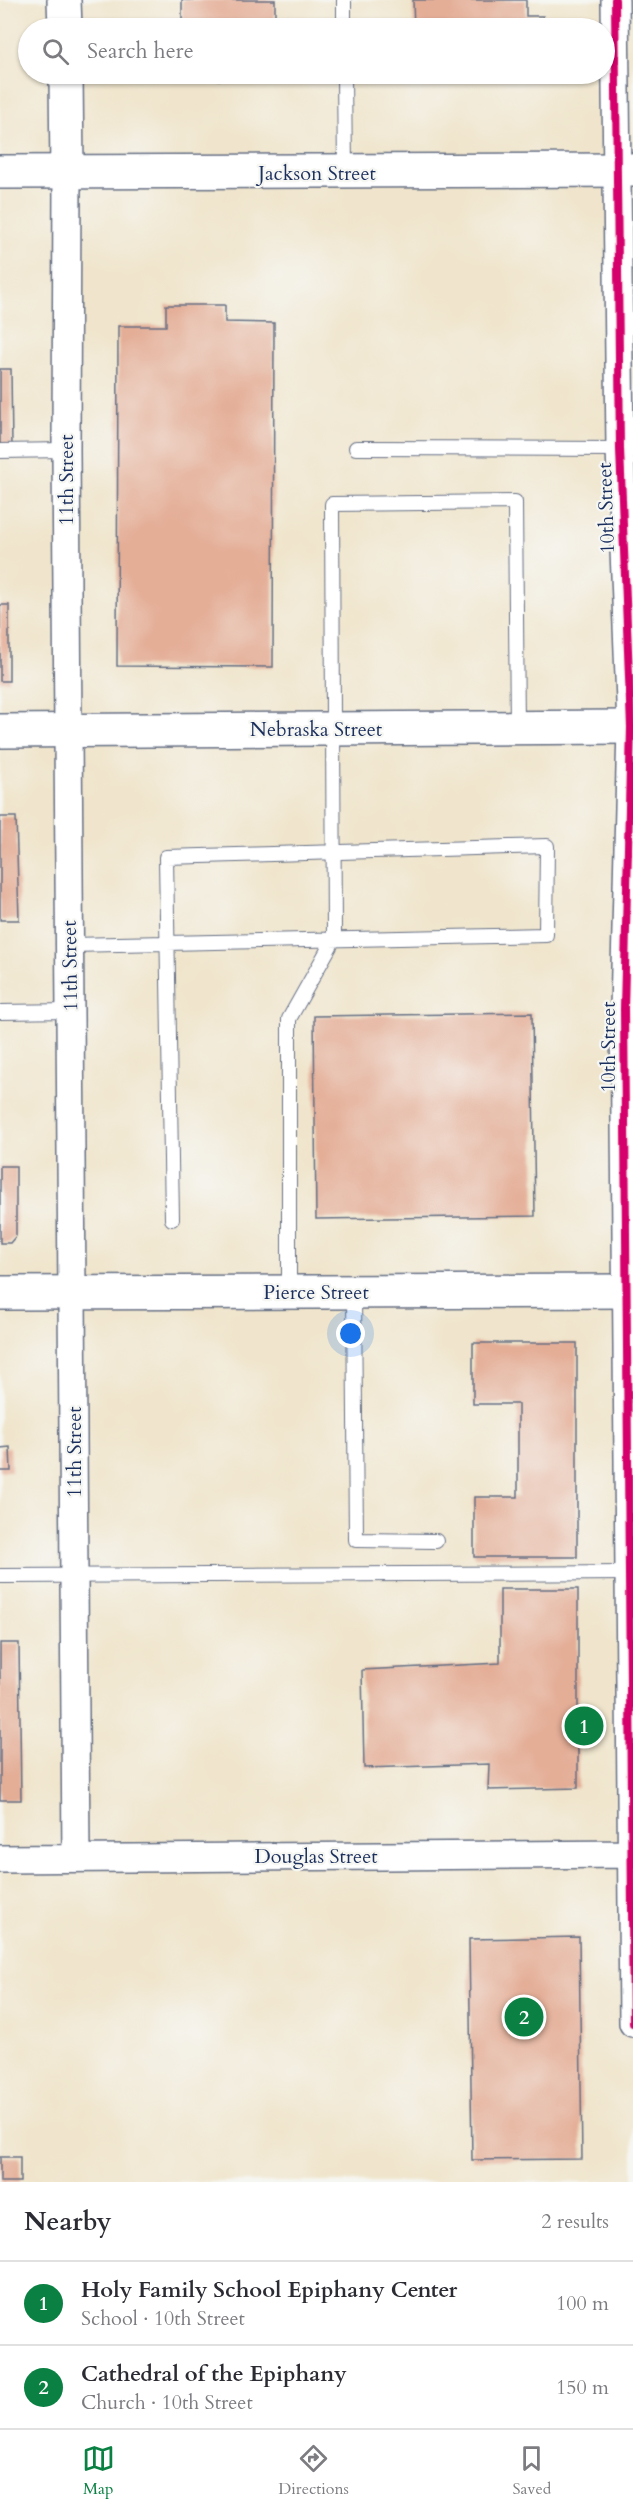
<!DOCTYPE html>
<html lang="en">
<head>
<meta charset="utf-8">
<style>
	:root { --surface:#fff; --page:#f2f2f3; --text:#2b2b33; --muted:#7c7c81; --line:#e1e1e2; --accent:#0b8043 }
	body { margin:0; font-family:Cardo,serif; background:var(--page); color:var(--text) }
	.you { position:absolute; left:351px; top:1334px; width:21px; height:21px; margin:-15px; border:4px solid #fff; border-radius:50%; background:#1a73e8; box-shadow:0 0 0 9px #1a73e833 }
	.badge { display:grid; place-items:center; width:39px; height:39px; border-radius:50%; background:var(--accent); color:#fff; font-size:20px; font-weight:700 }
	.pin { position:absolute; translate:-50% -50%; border:3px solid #fff; box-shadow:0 2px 6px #0006 }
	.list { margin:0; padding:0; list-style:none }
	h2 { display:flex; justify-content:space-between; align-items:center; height:78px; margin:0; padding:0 24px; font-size:26px }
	h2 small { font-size:20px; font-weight:400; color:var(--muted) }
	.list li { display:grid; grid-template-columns:39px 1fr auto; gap:18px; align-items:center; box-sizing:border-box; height:84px; padding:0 24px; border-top:2px solid var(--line) }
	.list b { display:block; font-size:22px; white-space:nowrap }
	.list p { margin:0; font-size:20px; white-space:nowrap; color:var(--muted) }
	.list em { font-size:20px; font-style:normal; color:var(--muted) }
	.icon { flex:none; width:33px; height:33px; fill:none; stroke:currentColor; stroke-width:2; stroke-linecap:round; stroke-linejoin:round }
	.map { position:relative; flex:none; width:633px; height:2182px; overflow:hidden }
	.search { position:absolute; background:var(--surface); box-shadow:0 2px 4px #0004; left:18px; right:18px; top:18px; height:66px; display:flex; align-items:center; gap:15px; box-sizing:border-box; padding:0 21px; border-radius:33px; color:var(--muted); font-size:22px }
	.sheet { height:246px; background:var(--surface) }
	nav { display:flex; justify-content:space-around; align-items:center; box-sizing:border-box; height:84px; border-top:2px solid var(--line); background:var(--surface); font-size:16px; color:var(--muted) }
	nav a { display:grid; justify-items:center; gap:3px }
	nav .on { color:var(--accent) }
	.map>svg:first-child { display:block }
</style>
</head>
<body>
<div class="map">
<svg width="633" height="2182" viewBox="0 0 633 2182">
	<rect width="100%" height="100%" fill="#f6f6f2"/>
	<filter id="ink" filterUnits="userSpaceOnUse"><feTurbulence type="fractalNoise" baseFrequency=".0167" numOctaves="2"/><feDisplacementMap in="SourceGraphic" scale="12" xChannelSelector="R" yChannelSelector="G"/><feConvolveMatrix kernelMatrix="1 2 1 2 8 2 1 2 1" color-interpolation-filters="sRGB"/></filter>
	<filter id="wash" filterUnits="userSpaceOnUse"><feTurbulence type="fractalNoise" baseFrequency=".008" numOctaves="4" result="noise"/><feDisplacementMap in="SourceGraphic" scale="24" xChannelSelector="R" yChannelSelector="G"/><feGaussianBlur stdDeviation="1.35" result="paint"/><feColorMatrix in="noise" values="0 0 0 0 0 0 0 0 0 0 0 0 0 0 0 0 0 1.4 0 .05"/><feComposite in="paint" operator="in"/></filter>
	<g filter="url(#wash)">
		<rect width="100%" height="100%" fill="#f0e5cc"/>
		<g id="blocks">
			<path fill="#e4ad96" d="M 182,0 L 275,0 L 275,28 L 182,28 Z
				M 413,0 L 526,0 L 526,16 L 543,16 L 543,28 L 414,28 Z
				M 182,74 L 276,74 L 276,79 L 182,80 Z
				M 166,305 L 225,305 L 225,322 L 274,323 L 273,667 L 117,666 L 118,326 L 166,326 Z
				M 0,369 L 11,369 L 12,448 L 0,449 Z
				M 0,605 L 9,605 L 9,681 L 0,681 Z
				M 0,817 L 16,817 L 19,920 L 0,920 Z
				M 532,1013 L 535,1216 L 316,1219 L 314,1016 Z
				M 0,1166 L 16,1166 L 16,1236 L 10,1243 L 0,1243 Z
				M 473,1343 L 577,1343 L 577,1557 L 474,1557 L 474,1497 L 518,1497 L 518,1404 L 473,1404 Z
				M 10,1447 L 11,1471 L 0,1471 L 0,1448 Z
				M 500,1589 L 578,1589 L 578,1788 L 488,1790 L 489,1764 L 364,1768 L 362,1670 L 500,1663 Z
				M 0,1643 L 19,1643 L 21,1800 L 0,1800 Z
				M 579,1937 L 582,2159 L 472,2160 L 469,1939 Z
				M 0,2157 L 20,2157 L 20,2182 L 0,2182 Z"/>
		</g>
	</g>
	<g filter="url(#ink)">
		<use href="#blocks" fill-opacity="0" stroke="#666f84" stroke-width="1.5"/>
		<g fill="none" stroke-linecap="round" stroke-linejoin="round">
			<defs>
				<path id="lane" d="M 344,0 L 344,28
					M 344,74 L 345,171
					M 356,448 L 624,449
					M 0,451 L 66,450
					M 70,945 C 228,941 387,938 546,935 L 547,846 L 166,857 L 172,1219
					M 0,1012 L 71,1011
					M 289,1292 L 289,1019 L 334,939 L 332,504 L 515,502 L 517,728
					M 354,1292 L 356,1540 L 436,1541
					M 0,1576 L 633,1573"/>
				<path id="street" d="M 615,0 L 620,449 L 631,727 L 624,1009 L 633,2023
					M 67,173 L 66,450 L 76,1858
					M 0,1859 L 633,1854"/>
				<path id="secondary" d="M 64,0 L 65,28
					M 66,74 L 67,173
					M 0,172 L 633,170
					M 0,731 L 633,727
					M 0,1293 L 633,1291"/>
			</defs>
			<use href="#lane" stroke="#666f84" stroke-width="16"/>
			<use href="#street" stroke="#666f84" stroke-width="30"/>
			<use href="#secondary" stroke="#666f84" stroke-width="36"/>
			<use href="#lane" stroke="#fff" stroke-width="14"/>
			<use href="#street" stroke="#fff" stroke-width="27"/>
			<use href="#secondary" stroke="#fff" stroke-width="33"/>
			<defs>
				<path id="cycleway" d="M 615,0 L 620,449 L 631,727 L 624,1009 L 633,2023"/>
			</defs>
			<use href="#cycleway" stroke="#f6f6f2" stroke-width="11"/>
			<use href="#cycleway" stroke="#d6006c" stroke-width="8"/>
		</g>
	</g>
	<g text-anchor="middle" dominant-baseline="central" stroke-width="4.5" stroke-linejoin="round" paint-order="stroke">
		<g font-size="20" fill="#1b2f5e" stroke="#f6f6f2">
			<text x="317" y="173">Jackson Street</text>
			<text transform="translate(66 480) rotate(-90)">11th Street</text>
			<text transform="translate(606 508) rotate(-92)">10th Street</text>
			<text x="316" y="729">Nebraska Street</text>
			<text transform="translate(70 966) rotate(-91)">11th Street</text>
			<text transform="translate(608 1047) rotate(-90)">10th Street</text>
			<text x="316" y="1292">Pierce Street</text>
			<text transform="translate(74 1452) rotate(-90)">11th Street</text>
			<text x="316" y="1856">Douglas Street</text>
		</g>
	</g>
</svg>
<div class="you"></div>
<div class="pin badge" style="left:584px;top:1726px">1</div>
<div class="pin badge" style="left:524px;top:2017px">2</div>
<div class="search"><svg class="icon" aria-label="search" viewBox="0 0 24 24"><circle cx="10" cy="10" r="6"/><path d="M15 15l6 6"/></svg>Search here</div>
</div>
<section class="sheet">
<h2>Nearby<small>2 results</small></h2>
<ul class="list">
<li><span class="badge">1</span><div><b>Holy Family School Epiphany Center</b><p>School · 10th Street</p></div><em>100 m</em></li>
<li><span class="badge">2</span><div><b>Cathedral of the Epiphany</b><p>Church · 10th Street</p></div><em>150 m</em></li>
</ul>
</section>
<nav>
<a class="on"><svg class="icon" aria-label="map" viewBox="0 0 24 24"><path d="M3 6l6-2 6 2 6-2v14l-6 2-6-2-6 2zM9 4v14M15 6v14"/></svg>Map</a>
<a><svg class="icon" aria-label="directions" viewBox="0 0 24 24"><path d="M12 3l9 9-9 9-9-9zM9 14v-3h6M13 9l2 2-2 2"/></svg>Directions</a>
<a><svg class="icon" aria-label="saved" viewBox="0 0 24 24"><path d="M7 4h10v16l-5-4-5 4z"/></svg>Saved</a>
</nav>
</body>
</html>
